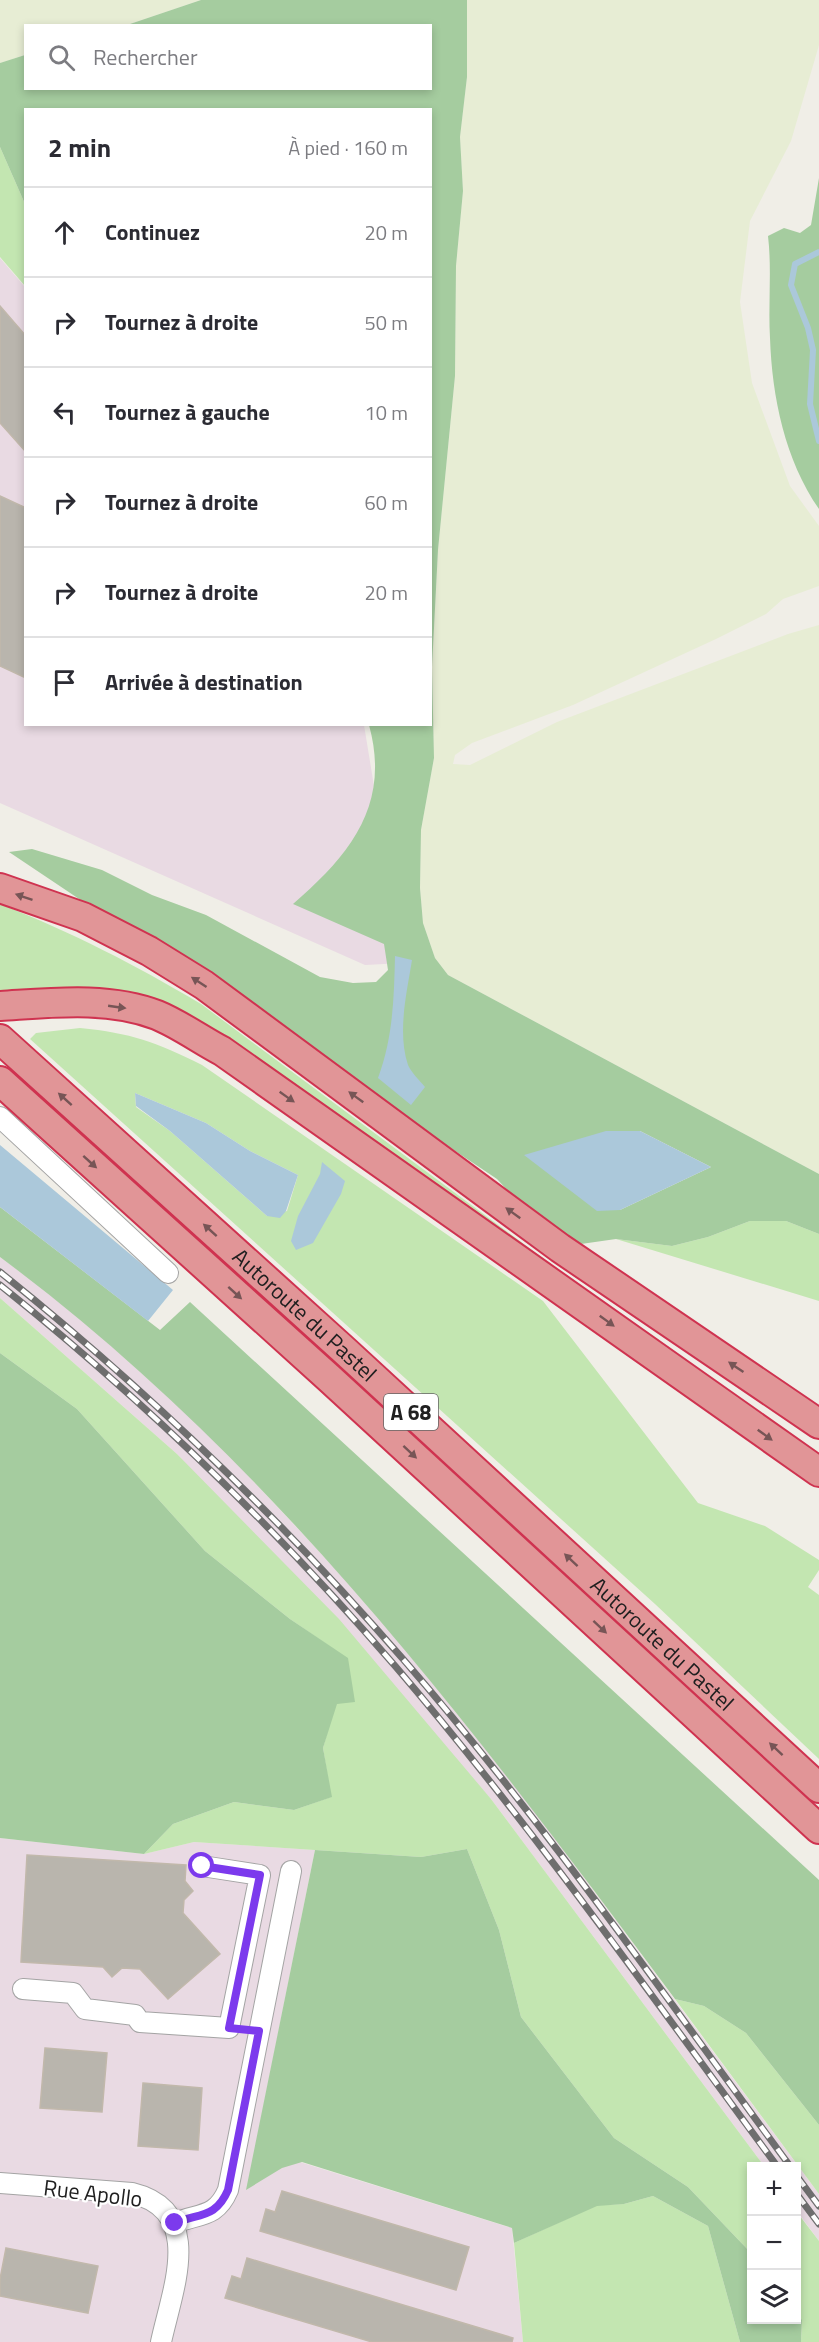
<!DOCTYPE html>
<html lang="fr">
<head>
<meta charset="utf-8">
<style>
	:root { --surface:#fff; --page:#f2f2f3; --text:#2b2b33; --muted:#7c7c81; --line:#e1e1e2 }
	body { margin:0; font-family:"Titillium Web",sans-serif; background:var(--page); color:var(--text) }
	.controls { position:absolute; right:18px; bottom:18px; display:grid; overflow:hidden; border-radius:0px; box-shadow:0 3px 9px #0003 }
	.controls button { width:54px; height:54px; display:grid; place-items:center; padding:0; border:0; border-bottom:2px solid var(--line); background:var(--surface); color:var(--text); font:30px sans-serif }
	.stop { position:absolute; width:18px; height:18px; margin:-14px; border:4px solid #7c3aed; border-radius:50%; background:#fff }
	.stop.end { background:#7c3aed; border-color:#fff; box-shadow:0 2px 6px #0008 }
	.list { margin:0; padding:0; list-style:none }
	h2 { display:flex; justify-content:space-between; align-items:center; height:78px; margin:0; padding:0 24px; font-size:26px }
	h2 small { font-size:20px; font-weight:400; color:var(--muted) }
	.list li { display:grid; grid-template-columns:39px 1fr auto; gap:18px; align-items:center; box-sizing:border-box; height:90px; padding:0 24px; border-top:2px solid var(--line) }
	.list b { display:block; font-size:22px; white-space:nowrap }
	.list em { font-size:20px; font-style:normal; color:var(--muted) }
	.icon { flex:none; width:33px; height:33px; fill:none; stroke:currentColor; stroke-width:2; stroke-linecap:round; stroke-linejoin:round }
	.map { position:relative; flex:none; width:819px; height:2342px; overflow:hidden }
	.search { position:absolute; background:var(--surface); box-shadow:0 3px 9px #0003; left:24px; top:24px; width:408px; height:66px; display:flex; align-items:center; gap:15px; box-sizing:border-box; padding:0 21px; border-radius:0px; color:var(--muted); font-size:22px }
	.panel { position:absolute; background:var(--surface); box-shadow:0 3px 9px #0003; left:24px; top:108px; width:408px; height:618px; border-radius:0px }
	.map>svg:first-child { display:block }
</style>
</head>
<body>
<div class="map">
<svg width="819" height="2342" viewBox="0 0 819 2342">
	<rect width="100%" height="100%" fill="#f0eee7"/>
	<path fill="#e9dae3" d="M 0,258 L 25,287 L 26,724 L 364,725 L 403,963 L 365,965 L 0,803 Z
		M 0,1257 L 68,1307 L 208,1433 L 362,1597 L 512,1781 L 819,2194 L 819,2241 L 797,2211 L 796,2166 L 764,2166 L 491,1799 L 177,1454 L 0,1298 Z
		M 0,1838 L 144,1854 L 194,1842 L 315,1850 L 255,2148 L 512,2228 L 523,2342 L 0,2342 Z"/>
	<path fill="#e7edd4" d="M 0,0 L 201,0 L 127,25 L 26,26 L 25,55 L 0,63 Z
		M 467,0 L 819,0 L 819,45 L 791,141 L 750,221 L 740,302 L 752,383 L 790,486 L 819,526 L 819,586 L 783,599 L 766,614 L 716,639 L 573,705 L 472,743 L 455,755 L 453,764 L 470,765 L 557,722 L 788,634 L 819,625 L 819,1174 L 448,975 L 435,958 L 423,923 L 420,888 L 421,830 L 434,758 L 432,667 L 438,550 L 455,376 L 456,266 L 463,191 L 460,137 L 467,77 Z"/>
	<path fill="#c3e6b1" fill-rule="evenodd" d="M 0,147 L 25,204 L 25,286 L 0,257 Z
		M 0,904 C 73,933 134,964 201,1004 L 571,1279 L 569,1282 L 188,1022 L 0,995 Z
		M 80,1028 C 131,1033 156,1042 202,1065 L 543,1301 L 698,1503 L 765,1526 L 819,1560 L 819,1570 L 808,1587 L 819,1595 L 819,1759 L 655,1604 L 30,1039 L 36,1033 ZM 135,1093 L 206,1123 L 250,1151 L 298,1175 L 287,1211 L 267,1216 L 170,1131 L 136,1107 Z
		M 750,1221 L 786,1221 L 819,1234 L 819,1301 L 616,1239 L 672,1246 L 708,1237 Z
		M 0,1298 L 177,1454 L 339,1619 L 491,1799 L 764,2166 L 752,2166 L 751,2253 L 688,2187 L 614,2138 L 521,2017 L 499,1930 L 467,1849 L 421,1857 L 194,1842 L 144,1854 L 173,1824 L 234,1802 L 294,1810 L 331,1797 L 323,1748 L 348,1659 L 290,1619 L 205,1551 L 77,1409 L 0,1353 Z
		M 675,1999 L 704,2006 L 746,2033 L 819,2125 L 819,2194 Z
		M 653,2196 L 708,2226 L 740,2342 L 523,2342 L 514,2243 L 597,2205 L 624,2204 Z
		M 796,2211 L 819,2241 L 819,2342 L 801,2342 L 802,2320 L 796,2312 Z"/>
	<path fill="#a5cc9f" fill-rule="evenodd" d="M 201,0 L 467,0 L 467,77 L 460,137 L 463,191 L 456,266 L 455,376 L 438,550 L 432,667 L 434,758 L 421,830 L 420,888 L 423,923 L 435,958 L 448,975 L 819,1174 L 819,1234 L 786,1221 L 750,1221 L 708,1237 L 672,1246 L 616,1239 L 560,1247 L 497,1179 L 9,852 L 32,849 L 102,870 L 152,895 L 206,915 L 320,977 L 353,983 L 376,982 L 388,970 L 384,944 L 293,904 C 350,855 391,805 369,725 L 430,724 L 430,110 L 26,110 L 25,204 L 0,147 L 0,63 L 25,55 L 26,88 L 430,88 L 430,26 L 127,25 ZM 640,1131 L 711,1167 L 620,1210 Z
		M 819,178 L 819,509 C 785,460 772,397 770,338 C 768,304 772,270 768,236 L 784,228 L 800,233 L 811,225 Z
		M 0,1207 L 160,1330 L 190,1302 L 819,1880 L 819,2125 L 746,2033 L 704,2006 L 675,1999 C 474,1729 273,1460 0,1257 Z
		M 0,1353 L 77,1409 L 205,1551 L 290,1619 L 348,1658 L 355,1702 L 337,1704 L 323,1748 L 332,1797 L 294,1810 L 234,1802 L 173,1824 L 144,1854 L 0,1838 Z
		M 467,1849 L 499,1930 L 521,2017 L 614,2138 L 688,2187 L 751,2253 L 752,2320 L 796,2320 L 797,2312 L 802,2320 L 801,2342 L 740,2342 L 708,2226 L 653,2196 L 624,2204 L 597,2206 L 514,2243 L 512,2228 L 302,2162 L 282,2168 L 246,2190 L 315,1850 L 421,1857 Z"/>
	<path fill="#abc8da" d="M 395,956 L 412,960 C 407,992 397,1032 408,1065 C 411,1072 420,1081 425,1087 L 411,1105 L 378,1078 C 393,1038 394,998 395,956 Z
		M 135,1093 L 206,1123 L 250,1151 L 298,1175 L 286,1211 L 280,1218 L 267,1216 L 170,1131 L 136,1106 Z
		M 606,1131 L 640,1131 L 711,1167 L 620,1210 L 597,1211 L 524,1155 Z
		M 0,1145 L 173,1290 L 148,1321 L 0,1207 Z
		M 322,1162 L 345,1181 L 341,1194 L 313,1243 L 296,1250 L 291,1241 L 298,1216 L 320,1174 Z"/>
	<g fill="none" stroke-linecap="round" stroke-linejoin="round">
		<path stroke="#abc8da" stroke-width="6" d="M 819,252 L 795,264 L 791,285 L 808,328 L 813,350 L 810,404 L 819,441"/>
	</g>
	<path fill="#b9b5ad" stroke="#c1b8ab" stroke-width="1.5" d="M 0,306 L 26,336 L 26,452 L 0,423 Z
		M 0,496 L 26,508 L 26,678 L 0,666 Z
		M 27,1855 L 186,1865 L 185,1881 L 193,1891 L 184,1900 L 183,1913 L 220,1954 L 168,1999 L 140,1969 L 122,1968 L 112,1977 L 103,1967 L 21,1962 Z
		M 45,2048 L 107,2053 L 102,2112 L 40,2108 Z
		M 143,2083 L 202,2088 L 198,2150 L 138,2146 Z
		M 282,2191 L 469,2247 L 456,2290 L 260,2231 L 266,2209 L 275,2212 Z
		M 6,2248 L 98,2266 L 88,2313 L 0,2296 L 0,2279 Z
		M 247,2258 L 513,2338 L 512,2342 L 372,2342 L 225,2298 L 232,2276 L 241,2279 Z"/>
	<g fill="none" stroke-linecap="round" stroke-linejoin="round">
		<defs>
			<path id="minor" d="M 0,1117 L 168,1273
				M 23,1989 L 73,1993 L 85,2009 L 135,2015 L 140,2022 L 229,2028 L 260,1875 L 202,1866
				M 0,2183 L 132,2193 C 206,2211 172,2290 161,2342
				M 175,2223 C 200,2213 216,2218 228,2190 L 291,1871"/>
			<g id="highway">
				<path d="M 0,888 L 83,917 L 149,951 L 204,985 L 560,1248 L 819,1424"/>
				<path d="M 0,1006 C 50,1003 108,996 157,1015 C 179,1024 201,1040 222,1051 L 819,1472"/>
				<path id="s1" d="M 0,1039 L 345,1351 L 819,1788"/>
				<path d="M 0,1081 L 329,1378 L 819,1829"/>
			</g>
		</defs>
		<use href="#minor" stroke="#a4a4a4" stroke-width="22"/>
		<use href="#highway" stroke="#cf3350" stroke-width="32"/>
		<use href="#minor" stroke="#fff" stroke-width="20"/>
		<use href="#highway" stroke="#e19597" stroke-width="28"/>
		<defs>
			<path id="rail" d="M 0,1272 C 146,1389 280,1518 403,1659 C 542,1819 664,1995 790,2166
				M 0,1285 C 144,1400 276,1528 396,1667 C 532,1826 653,1998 777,2166
				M 796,2175 L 819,2206
				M 796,2193 L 819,2224"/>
		</defs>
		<use href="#rail" stroke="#6e6e6e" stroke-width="7"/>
		<use href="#rail" stroke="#fff" stroke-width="4.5" stroke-dasharray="14" stroke-linecap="butt"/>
	</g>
	<defs><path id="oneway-solid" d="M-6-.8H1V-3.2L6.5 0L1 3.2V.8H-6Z" transform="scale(1.5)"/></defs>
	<g fill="#775556">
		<use href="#oneway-solid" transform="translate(24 897) rotate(-161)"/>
		<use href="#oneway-solid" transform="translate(199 982) rotate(-147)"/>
		<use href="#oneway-solid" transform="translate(117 1007) rotate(8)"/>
		<use href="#oneway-solid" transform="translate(287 1097) rotate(35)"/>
		<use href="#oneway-solid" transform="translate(356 1097) rotate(-144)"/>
		<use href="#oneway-solid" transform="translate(65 1099) rotate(-138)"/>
		<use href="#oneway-solid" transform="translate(90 1162) rotate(42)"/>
		<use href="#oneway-solid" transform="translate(513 1213) rotate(-144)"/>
		<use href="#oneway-solid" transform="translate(210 1230) rotate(-138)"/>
		<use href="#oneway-solid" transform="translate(235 1293) rotate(42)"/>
		<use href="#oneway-solid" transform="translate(607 1321) rotate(36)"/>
		<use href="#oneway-solid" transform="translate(736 1367) rotate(-146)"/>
		<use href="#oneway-solid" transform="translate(765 1435) rotate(36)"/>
		<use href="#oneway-solid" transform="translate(410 1452) rotate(43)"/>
		<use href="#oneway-solid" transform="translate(571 1560) rotate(-137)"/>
		<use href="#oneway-solid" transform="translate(600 1627) rotate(43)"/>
		<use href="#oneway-solid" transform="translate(776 1749) rotate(-137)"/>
	</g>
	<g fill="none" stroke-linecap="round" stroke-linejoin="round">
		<path stroke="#7c3aed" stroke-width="8" d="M 175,2223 C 200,2213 216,2218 228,2190 L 259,2031 L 229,2028 L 260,1875 L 202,1866"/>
	</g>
	<g text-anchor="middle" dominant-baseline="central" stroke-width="4.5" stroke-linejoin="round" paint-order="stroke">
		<rect fill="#fff" stroke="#636363" stroke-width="1.5" x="384" y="1394" width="54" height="36" rx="4.5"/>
		<g font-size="21" font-weight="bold" fill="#202020">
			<text x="411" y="1412">A 68</text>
		</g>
		<g font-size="22" fill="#202020" stroke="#fff">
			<text stroke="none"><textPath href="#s1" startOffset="411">Autoroute du Pastel</textPath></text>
			<text stroke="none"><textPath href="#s1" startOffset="897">Autoroute du Pastel</textPath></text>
			<text transform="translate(93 2193) rotate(7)">Rue Apollo</text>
		</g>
	</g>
</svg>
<div class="controls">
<button>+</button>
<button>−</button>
<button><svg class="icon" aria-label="layers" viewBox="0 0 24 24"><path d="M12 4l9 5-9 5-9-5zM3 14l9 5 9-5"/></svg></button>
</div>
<div class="stop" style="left:202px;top:1866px"></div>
<div class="stop end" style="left:175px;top:2223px"></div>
<div class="search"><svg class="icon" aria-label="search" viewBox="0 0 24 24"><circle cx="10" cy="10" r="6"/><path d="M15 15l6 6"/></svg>Rechercher</div>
<section class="panel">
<h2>2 min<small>À pied · 160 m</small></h2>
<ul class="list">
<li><svg class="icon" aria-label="ahead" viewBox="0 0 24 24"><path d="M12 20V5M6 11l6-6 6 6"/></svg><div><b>Continuez</b></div><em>20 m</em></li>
<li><svg class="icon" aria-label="right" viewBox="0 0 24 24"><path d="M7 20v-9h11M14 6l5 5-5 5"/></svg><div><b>Tournez à droite</b></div><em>50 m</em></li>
<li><svg class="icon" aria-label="left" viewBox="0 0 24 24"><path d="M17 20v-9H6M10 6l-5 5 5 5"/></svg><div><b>Tournez à gauche</b></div><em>10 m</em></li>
<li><svg class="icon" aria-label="right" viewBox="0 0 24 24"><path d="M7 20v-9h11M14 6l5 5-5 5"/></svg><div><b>Tournez à droite</b></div><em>60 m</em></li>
<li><svg class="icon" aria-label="right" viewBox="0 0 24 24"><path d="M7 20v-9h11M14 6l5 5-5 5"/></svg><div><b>Tournez à droite</b></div><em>20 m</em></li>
<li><svg class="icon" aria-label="arrive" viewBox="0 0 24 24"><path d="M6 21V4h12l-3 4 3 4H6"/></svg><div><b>Arrivée à destination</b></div></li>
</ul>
</section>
</div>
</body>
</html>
